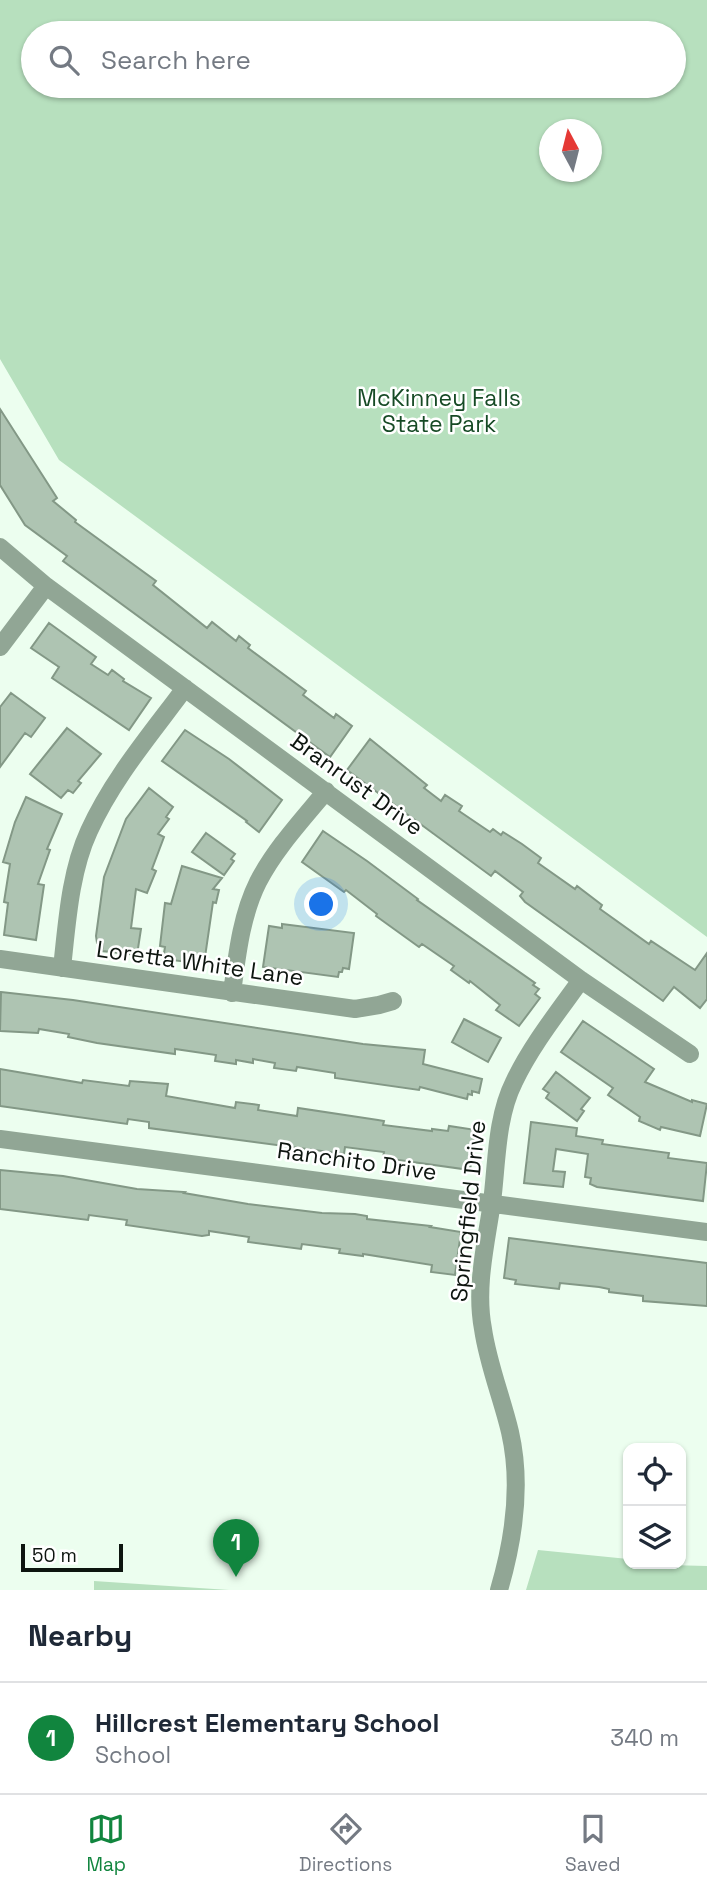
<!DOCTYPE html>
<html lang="en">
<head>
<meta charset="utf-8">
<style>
	:root { --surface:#fff; --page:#f2f2f3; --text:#1f2937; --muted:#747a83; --line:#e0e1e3; --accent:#11853e }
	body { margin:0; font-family:"Space Grotesk",sans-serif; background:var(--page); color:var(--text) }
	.controls { position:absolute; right:21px; bottom:21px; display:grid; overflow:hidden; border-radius:14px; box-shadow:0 2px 5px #0004 }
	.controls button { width:63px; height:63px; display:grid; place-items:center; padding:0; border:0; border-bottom:2px solid var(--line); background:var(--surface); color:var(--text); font:35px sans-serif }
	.compass { position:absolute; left:539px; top:119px; width:63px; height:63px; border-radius:50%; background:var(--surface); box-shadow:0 2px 5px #0004; rotate:353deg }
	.scale { position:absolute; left:21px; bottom:18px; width:102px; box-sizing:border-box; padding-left:7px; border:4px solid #0d150f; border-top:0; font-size:19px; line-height:24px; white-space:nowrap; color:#0d150f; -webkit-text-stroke:5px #fff; paint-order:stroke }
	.you { position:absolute; left:322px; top:905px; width:24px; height:24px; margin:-18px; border:5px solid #fff; border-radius:50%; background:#1a73e8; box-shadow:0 0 0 10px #1a73e833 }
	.badge { display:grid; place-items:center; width:46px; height:46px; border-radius:50%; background:var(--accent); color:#fff; font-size:23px; font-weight:700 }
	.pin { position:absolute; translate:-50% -58px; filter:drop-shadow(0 2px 4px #0008) }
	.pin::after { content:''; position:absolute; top:37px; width:24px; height:21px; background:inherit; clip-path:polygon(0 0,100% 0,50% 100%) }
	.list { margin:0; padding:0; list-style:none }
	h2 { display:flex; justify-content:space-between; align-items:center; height:91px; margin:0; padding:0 28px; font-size:30px }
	h2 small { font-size:23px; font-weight:400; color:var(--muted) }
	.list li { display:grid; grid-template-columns:46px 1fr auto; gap:21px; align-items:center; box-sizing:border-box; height:112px; padding:0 28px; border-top:2px solid var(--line) }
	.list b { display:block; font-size:26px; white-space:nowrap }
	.list p { margin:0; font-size:23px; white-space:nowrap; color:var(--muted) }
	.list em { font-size:23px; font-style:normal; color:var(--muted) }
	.icon { flex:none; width:38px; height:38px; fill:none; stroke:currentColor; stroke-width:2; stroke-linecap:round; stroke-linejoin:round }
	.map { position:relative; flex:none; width:707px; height:1590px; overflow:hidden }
	.search { position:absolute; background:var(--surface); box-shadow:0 2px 5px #0004; left:21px; right:21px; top:21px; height:77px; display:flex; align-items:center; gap:18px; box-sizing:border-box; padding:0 24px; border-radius:38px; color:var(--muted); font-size:26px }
	.sheet { height:203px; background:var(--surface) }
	nav { display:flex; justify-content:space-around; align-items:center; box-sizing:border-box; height:98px; border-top:2px solid var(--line); background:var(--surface); font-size:19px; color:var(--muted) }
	nav a { display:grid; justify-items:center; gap:4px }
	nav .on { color:var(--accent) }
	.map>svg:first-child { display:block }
</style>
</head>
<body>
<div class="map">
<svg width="707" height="1590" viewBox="0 0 707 1590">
	<rect width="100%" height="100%" fill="#ecfeef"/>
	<path fill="#b7e0be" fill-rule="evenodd" d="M 0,0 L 707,0 L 707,937 L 59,460 L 0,359 ZM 674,33 L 674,86 L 33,86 L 33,33 ZM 550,130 L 592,130 L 592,172 L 550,172 Z
		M 538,1550 L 628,1559 L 628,1564 L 707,1566 L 707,1590 L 526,1590 Z
		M 94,1581 L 229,1590 L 94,1590 Z"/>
	<path fill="#aec4b2" stroke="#839886" stroke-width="2" d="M 0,409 L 57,498 L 53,501 L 76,520 L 75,522 L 156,581 L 153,585 L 207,628 L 212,622 L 236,641 L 239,636 L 250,645 L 248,648 L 306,691 L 303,695 L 334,718 L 336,714 L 352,726 L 330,757 L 63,561 L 67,556 L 25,525 L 0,485 Z
		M 49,623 L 96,657 L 91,664 L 108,675 L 112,670 L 124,679 L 123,681 L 151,698 L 129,730 L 52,678 L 59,667 L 31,648 Z
		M 11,693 L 45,718 L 31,737 L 25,733 L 0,767 L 0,707 Z
		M 67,728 L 101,754 L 78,781 L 81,783 L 73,793 L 68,790 L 61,798 L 30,774 Z
		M 185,730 L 229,759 L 282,800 L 259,832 L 246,822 L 247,821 L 162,761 Z
		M 370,739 L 427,785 L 424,788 L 441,801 L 445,795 L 462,806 L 459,811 L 490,832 L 493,829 L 501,835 L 503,832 L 522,844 L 541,858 L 538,863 L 575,889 L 577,886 L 602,905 L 600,909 L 649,944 L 651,941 L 695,970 L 707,953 L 707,999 L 700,1008 L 674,987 L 663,1001 L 525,902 L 520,896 L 523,892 L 495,871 L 491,876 L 347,770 Z
		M 149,788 L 173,807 L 166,817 L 169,819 L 158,834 L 164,837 L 152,869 L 156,871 L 147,893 L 136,889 L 131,928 L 141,929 L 137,955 L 102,951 L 103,944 L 97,943 L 96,936 L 104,877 L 126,819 Z
		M 26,797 L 62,814 L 47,849 L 50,850 L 38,884 L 44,885 L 36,940 L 4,935 L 8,903 L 4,902 L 10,864 L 3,862 L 15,822 Z
		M 323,831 L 367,861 L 418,899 L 417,900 L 535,983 L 533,985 L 539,989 L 535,994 L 540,998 L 519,1026 L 496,1010 L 500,1005 L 470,981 L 469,983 L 451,970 L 454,966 L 422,944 L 419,947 L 376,916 L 377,914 L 346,890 L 344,892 L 302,862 Z
		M 206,833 L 235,854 L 231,859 L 234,861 L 224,875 L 192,852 Z
		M 182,866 L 222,878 L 213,889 L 219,890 L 216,903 L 213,902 L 204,964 L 163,959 L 165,947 L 160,946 L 165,903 L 171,904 Z
		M 282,924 L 354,933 L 349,969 L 343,968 L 342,972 L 339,972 L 338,977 L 263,967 L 269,926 L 282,928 Z
		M 1,992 L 73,1000 L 363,1044 L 425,1050 L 423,1064 L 482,1079 L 479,1093 L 472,1091 L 472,1095 L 468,1094 L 467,1099 L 420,1087 L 419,1090 L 335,1078 L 335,1073 L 297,1067 L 296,1071 L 274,1068 L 275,1063 L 253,1059 L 253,1063 L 236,1060 L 236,1064 L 215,1061 L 216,1055 L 175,1049 L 175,1054 L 97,1043 L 68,1037 L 69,1034 L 39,1029 L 38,1033 L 0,1031 Z
		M 464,1019 L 501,1038 L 488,1062 L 452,1042 Z
		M 583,1021 L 654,1069 L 645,1082 L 692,1102 L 692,1100 L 707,1104 L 700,1136 L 661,1127 L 660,1130 L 639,1121 L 640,1117 L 608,1095 L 613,1088 L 561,1052 Z
		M 0,1069 L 82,1083 L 83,1080 L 129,1086 L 130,1081 L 168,1084 L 166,1096 L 235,1108 L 236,1102 L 259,1105 L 258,1110 L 297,1116 L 298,1108 L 378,1120 L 384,1121 L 383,1125 L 432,1131 L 432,1129 L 448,1131 L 449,1126 L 476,1130 L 470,1170 L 391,1159 L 383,1158 L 384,1152 L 345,1147 L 344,1154 L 149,1128 L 149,1122 L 128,1119 L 127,1124 L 0,1106 Z
		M 556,1072 L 590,1098 L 581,1109 L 584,1111 L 577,1121 L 546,1098 L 549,1093 L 543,1089 Z
		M 531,1122 L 577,1128 L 576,1136 L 603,1140 L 602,1144 L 669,1153 L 668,1158 L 707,1163 L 703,1201 L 597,1187 L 590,1184 L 591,1178 L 585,1177 L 588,1154 L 556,1149 L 553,1171 L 565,1172 L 563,1187 L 524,1183 Z
		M 0,1170 L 63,1176 L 137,1189 L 185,1192 L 184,1193 L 248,1204 L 322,1213 L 355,1214 L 367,1216 L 367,1219 L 431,1226 L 430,1227 L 461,1232 L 455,1275 L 431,1272 L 432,1265 L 363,1254 L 363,1256 L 339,1253 L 340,1249 L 302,1244 L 301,1249 L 248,1242 L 249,1237 L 209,1231 L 209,1235 L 202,1236 L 126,1225 L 127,1220 L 89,1215 L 88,1220 L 0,1209 Z
		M 509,1238 L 707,1263 L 707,1306 L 643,1301 L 643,1296 L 609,1292 L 609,1289 L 599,1287 L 560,1283 L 559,1289 L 515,1284 L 516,1280 L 504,1278 Z"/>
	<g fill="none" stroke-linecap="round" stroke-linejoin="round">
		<path stroke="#91a695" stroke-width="18" d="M 0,547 L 46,586 L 581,980 L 690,1054
			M 0,647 L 46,586
			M 0,959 L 355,1009 L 379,1005 L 393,1001
			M 62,968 C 67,923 70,872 89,831 C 113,778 151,734 185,688
			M 232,993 C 237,956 241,916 258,882 C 275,849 302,820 326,791
			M 0,1139 L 707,1232
			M 499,1590 C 514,1539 522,1484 510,1432 C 502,1398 488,1364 483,1329 C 475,1287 486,1244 492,1202 C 497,1163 496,1118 514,1082 C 531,1046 558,1012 581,980"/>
	</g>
	<g text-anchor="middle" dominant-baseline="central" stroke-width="5" stroke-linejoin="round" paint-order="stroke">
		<g font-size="23" fill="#164a25" stroke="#fff">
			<text x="439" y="398">McKinney Falls<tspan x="439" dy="26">State Park</tspan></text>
		</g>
		<g font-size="23" fill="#0d150f" stroke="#fff">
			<text transform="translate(357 784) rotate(36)">Branrust Drive</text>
			<text transform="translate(200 963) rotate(8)">Loretta White Lane</text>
			<text transform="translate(357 1161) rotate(8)">Ranchito Drive</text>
			<text transform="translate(468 1211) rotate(-84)">Springfield Drive</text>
		</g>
	</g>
</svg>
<div class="controls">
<button><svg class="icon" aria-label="locate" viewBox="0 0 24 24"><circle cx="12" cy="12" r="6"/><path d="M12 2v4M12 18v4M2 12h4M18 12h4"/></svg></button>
<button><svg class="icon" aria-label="layers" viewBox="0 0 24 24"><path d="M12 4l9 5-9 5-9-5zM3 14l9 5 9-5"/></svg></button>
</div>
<svg class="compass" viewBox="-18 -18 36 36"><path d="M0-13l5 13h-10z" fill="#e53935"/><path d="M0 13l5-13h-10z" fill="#747a83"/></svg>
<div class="scale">50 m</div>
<div class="you"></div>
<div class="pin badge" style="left:236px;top:1577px">1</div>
<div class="search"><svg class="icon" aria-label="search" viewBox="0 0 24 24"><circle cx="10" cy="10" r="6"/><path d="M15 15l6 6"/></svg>Search here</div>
</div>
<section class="sheet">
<h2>Nearby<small></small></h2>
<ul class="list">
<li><span class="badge">1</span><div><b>Hillcrest Elementary School</b><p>School</p></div><em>340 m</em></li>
</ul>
</section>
<nav>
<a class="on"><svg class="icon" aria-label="map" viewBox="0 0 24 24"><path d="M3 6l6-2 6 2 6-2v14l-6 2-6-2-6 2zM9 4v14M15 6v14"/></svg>Map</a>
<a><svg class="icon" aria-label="directions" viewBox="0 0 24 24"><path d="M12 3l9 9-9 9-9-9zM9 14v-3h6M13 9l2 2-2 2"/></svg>Directions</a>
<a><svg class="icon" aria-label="saved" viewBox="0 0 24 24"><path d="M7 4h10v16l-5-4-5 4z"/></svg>Saved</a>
</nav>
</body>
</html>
